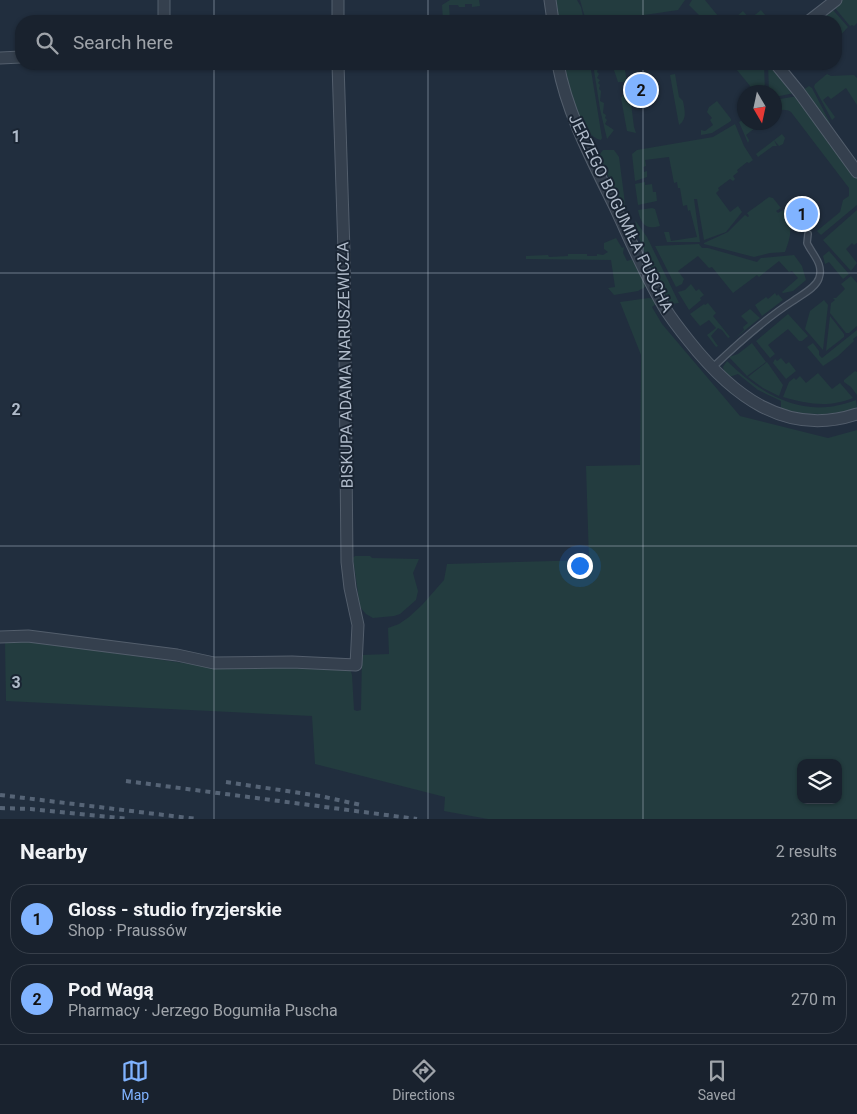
<!DOCTYPE html>
<html lang="en">
<head>
<meta charset="utf-8">
<style>
	:root { --surface:#19222e; --page:#262f3a; --text:#f1f3f6; --muted:#9fa4aa; --line:#373f4a; --accent:#80b3ff }
	body { margin:0; font-family:Roboto,sans-serif; background:var(--page); color:var(--text) }
	.controls { position:absolute; right:15px; bottom:15px; display:grid; overflow:hidden; border-radius:10px; box-shadow:0 1px 4px #0004 }
	.controls button { width:45px; height:45px; display:grid; place-items:center; padding:0; border:0; border-bottom:1px solid var(--line); background:var(--surface); color:var(--text); font:25px sans-serif }
	.compass { position:absolute; left:737px; top:85px; width:45px; height:45px; border-radius:50%; background:var(--surface); box-shadow:0 1px 4px #0004; rotate:171deg }
	.you { position:absolute; left:579px; top:565px; width:18px; height:18px; margin:-12px; border:4px solid #fff; border-radius:50%; background:#1a73e8; box-shadow:0 0 0 8px #1a73e833 }
	.badge { display:grid; place-items:center; width:32px; height:32px; border-radius:50%; background:var(--accent); color:#111; font-size:16px; font-weight:700 }
	.pin { position:absolute; translate:-50% -50%; border:2px solid #fff; box-shadow:0 1px 5px #0006 }
	.list { margin:0; padding:0; list-style:none }
	h2 { display:flex; justify-content:space-between; align-items:center; height:65px; margin:0; padding:0 20px; font-size:21px }
	h2 small { font-size:16px; font-weight:400; color:var(--muted) }
	.list li { display:grid; grid-template-columns:32px 1fr auto; gap:15px; align-items:center; box-sizing:border-box; height:70px; margin:0 10px 10px; padding:0 10px; border:1px solid var(--line); border-radius:20px }
	.list b { display:block; font-size:19px; white-space:nowrap }
	.list p { margin:0; font-size:16px; white-space:nowrap; color:var(--muted) }
	.list em { font-size:16px; font-style:normal; color:var(--muted) }
	.icon { flex:none; width:28px; height:28px; fill:none; stroke:currentColor; stroke-width:2; stroke-linecap:round; stroke-linejoin:round }
	.map { position:relative; flex:none; width:857px; height:819px; overflow:hidden }
	.search { position:absolute; background:var(--surface); box-shadow:0 1px 4px #0004; left:15px; right:15px; top:15px; height:55px; display:flex; align-items:center; gap:12px; box-sizing:border-box; padding:0 18px; border-radius:20px; color:var(--muted); font-size:19px }
	.sheet { height:225px; background:var(--surface) }
	nav { display:flex; justify-content:space-around; align-items:center; box-sizing:border-box; height:70px; border-top:1px solid var(--line); background:var(--surface); font-size:14px; color:var(--muted) }
	nav a { display:grid; justify-items:center; gap:2px }
	nav .on { color:var(--accent) }
	.map>svg:first-child { display:block }
</style>
</head>
<body>
<div class="map">
<svg width="857" height="819" viewBox="0 0 857 819">
	<rect width="100%" height="100%" fill="#212e3e"/>
	<path fill="#233c3f" fill-rule="evenodd" d="M 450,0 L 479,0 L 480,6 L 472,7 L 472,4 L 465,4 L 465,7 L 459,7 L 458,5 L 449,5 L 450,21 L 443,21 L 442,5 Z
		M 556,0 L 577,0 L 581,7 L 584,21 L 559,21 Z
		M 580,0 L 685,0 L 678,10 L 604,21 L 586,21 Z
		M 692,0 L 705,0 L 722,21 L 705,21 L 689,5 Z
		M 841,0 L 857,0 L 857,23 L 854,26 L 852,25 L 850,26 L 835,8 L 834,5 Z
		M 830,9 L 833,10 L 848,27 L 836,40 L 836,21 L 814,21 Z
		M 761,10 L 770,21 L 740,21 L 736,17 L 743,11 L 750,19 Z
		M 564,64 L 590,64 L 602,138 L 601,140 C 579,136 568,83 564,64 Z
		M 593,64 L 596,64 L 595,66 L 598,69 L 597,72 L 599,74 L 597,78 L 600,80 L 598,83 L 600,85 L 599,89 L 601,91 L 600,101 L 604,103 L 603,113 L 606,115 L 605,118 L 607,120 L 605,124 L 614,130 L 607,139 L 600,109 Z
		M 614,64 L 624,64 L 627,82 L 618,82 L 614,70 Z
		M 732,64 L 764,64 L 765,92 L 755,92 Z
		M 768,64 L 787,82 L 794,93 L 775,97 L 774,92 L 769,92 Z
		M 675,74 L 679,97 L 683,101 C 685,111 687,119 679,125 L 670,75 Z
		M 827,74 L 831,76 L 854,75 L 857,78 L 857,105 L 846,88 L 831,99 L 828,96 L 823,100 L 835,117 L 832,120 L 814,87 L 815,84 Z
		M 809,86 L 812,88 L 830,123 L 829,124 L 803,90 Z
		M 623,95 L 630,95 L 634,127 L 636,133 L 627,131 L 621,98 Z
		M 798,96 L 857,176 L 857,205 L 821,235 L 817,231 L 840,212 L 843,200 L 849,196 L 849,188 L 791,112 C 787,109 779,109 775,112 L 774,100 Z
		M 717,101 L 731,119 L 731,121 L 712,133 L 701,135 L 701,130 L 705,131 L 713,125 L 710,120 L 712,118 L 707,112 L 709,107 Z
		M 744,119 L 744,122 L 761,123 L 746,135 L 749,140 L 748,143 L 739,122 Z
		M 735,124 L 744,146 L 753,160 L 749,163 L 747,162 L 737,170 L 738,172 L 733,176 L 735,179 L 733,181 L 730,179 L 718,188 L 719,190 L 716,193 L 730,212 L 738,206 L 742,212 L 726,232 L 704,240 L 697,199 L 694,199 L 700,242 L 667,242 L 664,232 L 669,232 L 671,241 L 697,237 L 690,210 L 688,211 L 687,205 L 683,206 L 680,188 L 678,188 L 677,182 L 674,183 L 669,157 L 645,160 L 646,166 L 643,167 L 644,172 L 647,171 L 647,177 L 635,181 L 632,154 L 637,150 L 713,137 Z
		M 782,134 L 785,138 L 783,144 L 779,146 L 774,140 L 777,146 L 773,146 L 758,157 L 756,154 Z
		M 603,150 L 614,150 L 619,157 L 626,211 L 618,198 L 599,155 Z
		M 645,182 L 645,185 L 652,184 L 653,192 L 656,192 L 657,201 L 638,205 L 635,184 Z
		M 769,197 L 773,198 L 781,208 L 776,211 L 778,213 L 783,210 C 794,225 791,236 785,252 L 770,253 L 754,257 L 704,244 L 704,243 L 728,232 L 745,215 L 748,217 L 749,216 L 747,213 Z
		M 652,208 L 655,209 L 660,226 C 646,230 641,225 638,210 Z
		M 857,210 L 857,243 L 854,245 L 852,243 L 846,249 L 857,263 L 851,271 L 823,240 Z
		M 635,220 L 647,237 L 679,303 L 671,304 C 657,280 639,247 635,220 Z
		M 616,238 L 622,248 L 624,247 L 623,253 L 627,261 L 636,258 L 647,286 L 638,291 L 614,295 L 608,288 L 615,287 L 611,260 L 526,259 L 526,256 L 548,255 L 549,257 L 568,256 L 568,254 L 587,254 L 587,256 L 597,256 L 597,254 L 603,255 L 608,252 L 604,249 L 604,243 Z
		M 699,244 L 702,248 L 708,248 L 757,262 L 761,258 L 794,255 L 802,266 L 806,280 L 793,291 L 783,293 L 782,292 L 798,278 L 792,271 L 789,272 L 779,261 L 759,277 L 757,275 L 733,293 L 712,267 L 709,268 L 698,256 L 678,271 L 684,279 L 682,284 L 676,287 L 655,246 Z
		M 829,251 L 849,274 L 843,279 L 829,262 L 825,264 L 823,256 Z
		M 851,276 L 857,283 L 857,326 L 849,333 L 846,333 L 830,313 L 831,303 L 835,300 L 833,298 L 836,298 L 845,289 L 841,284 Z
		M 691,284 L 696,291 L 699,289 L 704,295 L 700,298 L 701,300 L 689,310 L 678,292 L 685,290 Z
		M 775,293 L 777,296 L 778,294 L 783,300 L 762,316 L 755,305 L 766,297 L 768,299 Z
		M 649,298 L 653,299 L 656,304 L 652,307 L 662,324 L 740,416 L 828,438 L 857,430 L 857,819 L 488,819 L 444,811 L 445,797 L 315,764 L 312,716 L 6,701 L 5,642 L 31,641 L 211,667 L 350,669 L 352,675 L 354,710 L 357,711 L 361,710 L 362,655 L 389,654 L 388,628 L 399,624 L 409,617 L 422,605 L 444,580 L 447,564 L 589,560 L 586,466 L 640,465 L 641,355 L 620,302 ZM 801,763 L 838,763 L 838,800 L 801,800 Z
		M 824,300 L 828,305 L 823,350 L 805,329 L 810,311 Z
		M 708,303 L 716,313 L 713,316 L 730,337 L 728,338 L 722,330 L 718,328 L 711,336 L 718,346 L 716,347 L 707,335 L 716,328 L 709,320 L 700,326 L 690,314 L 704,304 L 705,305 Z
		M 750,309 L 760,318 L 734,339 L 744,330 L 743,327 L 748,323 L 741,316 Z
		M 788,314 L 808,336 L 802,341 L 799,341 L 788,329 L 768,345 L 775,354 L 770,358 L 756,341 Z
		M 830,316 L 844,334 L 844,337 L 826,351 Z
		M 857,330 L 857,336 L 853,339 L 854,341 L 838,356 L 823,366 L 807,347 L 813,343 L 819,351 L 819,355 L 822,358 Z
		M 752,343 L 766,362 L 747,376 L 729,357 L 738,354 Z
		M 781,358 L 786,364 L 789,362 L 796,371 L 786,379 L 773,363 L 775,359 L 777,361 Z
		M 727,361 C 764,397 805,420 856,400 L 857,407 C 832,417 806,415 781,409 L 781,401 L 758,390 L 738,374 L 729,377 L 724,371 L 723,367 Z
		M 767,362 L 783,385 L 779,396 L 763,388 L 748,377 Z
		M 855,371 L 857,372 L 857,395 L 851,387 L 844,382 L 844,380 Z
		M 818,373 L 832,389 L 840,383 L 853,398 C 828,408 808,404 783,397 L 789,382 L 794,378 L 796,380 L 800,376 L 806,383 Z
		M 355,556 L 370,556 L 372,558 L 419,559 L 413,573 L 418,591 L 416,600 L 400,614 L 394,616 L 373,618 L 366,614 L 360,607 L 353,558 Z"/>
	<g fill="none" stroke-linecap="round" stroke-linejoin="round">
		<defs>
			<path id="service" d="M 712,368 C 736,345 765,319 793,301 C 801,295 816,288 819,278 C 824,264 812,254 807,243 L 808,234"/>
			<path id="minor" d="M 164,0 L 164,21
				M 550,0 L 553,21
				M 338,21 L 338,0
				M 809,21 L 836,0
				M 0,58 L 21,57
				M 558,64 C 567,113 592,160 614,205 C 630,239 646,278 666,310 C 673,321 681,331 689,341 C 731,394 785,438 857,414
				M 776,64 L 799,92 L 857,172
				M 0,637 L 28,636 L 177,655 L 214,663 L 292,662 L 356,665 L 358,625 L 350,588 L 347,562 L 344,252 L 338,64"/>
		</defs>
		<use href="#service" stroke="#535e6c" stroke-width="8"/>
		<use href="#minor" stroke="#535e6c" stroke-width="13"/>
		<use href="#service" stroke="#35404e" stroke-width="5.5"/>
		<use href="#minor" stroke="#35404e" stroke-width="11"/>
		<path stroke="#566476" stroke-width="4" stroke-dasharray="5 5" stroke-linecap="butt" d="M 126,781 L 417,819
			M 226,782 L 320,796 L 361,805
			M 0,795 L 197,819
			M 0,808 L 31,809 L 129,819"/>
	</g>
	<path fill="none" stroke="#b0bbca" stroke-width="1" stroke-opacity="0.55" d="M 214,0 L 214,21M 428,0 L 428,21M 643,0 L 643,21M 214,64 L 214,819M 428,64 L 428,819M 643,64 L 643,819M 0,273 L 857,273M 0,546 L 857,546"/>
	<g text-anchor="middle" dominant-baseline="central" stroke-width="4" stroke-linejoin="round" paint-order="stroke">
		<g font-size="16" fill="#b0bbca" stroke="#1a2533">
			<text transform="translate(621 213) rotate(64)">JERZEGO BOGUMIŁA PUSCHA</text>
			<text transform="translate(345 365) rotate(-91)">BISKUPA ADAMA NARUSZEWICZA</text>
		</g>
	</g>
	<g font-size="16" text-anchor="middle" font-weight="bold" fill="#b0bbca" stroke="#1a2533" stroke-width="4" stroke-linejoin="round" paint-order="stroke">
		<text x="16" y="142">1</text>
		<text x="16" y="415">2</text>
		<text x="16" y="688">3</text>
	</g>
</svg>
<div class="controls">
<button><svg class="icon" aria-label="layers" viewBox="0 0 24 24"><path d="M12 4l9 5-9 5-9-5zM3 14l9 5 9-5"/></svg></button>
</div>
<svg class="compass" viewBox="-18 -18 36 36"><path d="M0-13l5 13h-10z" fill="#e53935"/><path d="M0 13l5-13h-10z" fill="#9fa4aa"/></svg>
<div class="you"></div>
<div class="pin badge" style="left:802px;top:214px">1</div>
<div class="pin badge" style="left:641px;top:90px">2</div>
<div class="search"><svg class="icon" aria-label="search" viewBox="0 0 24 24"><circle cx="10" cy="10" r="6"/><path d="M15 15l6 6"/></svg>Search here</div>
</div>
<section class="sheet">
<h2>Nearby<small>2 results</small></h2>
<ul class="list">
<li><span class="badge">1</span><div><b>Gloss - studio fryzjerskie</b><p>Shop · Praussów</p></div><em>230 m</em></li>
<li><span class="badge">2</span><div><b>Pod Wagą</b><p>Pharmacy · Jerzego Bogumiła Puscha</p></div><em>270 m</em></li>
</ul>
</section>
<nav>
<a class="on"><svg class="icon" aria-label="map" viewBox="0 0 24 24"><path d="M3 6l6-2 6 2 6-2v14l-6 2-6-2-6 2zM9 4v14M15 6v14"/></svg>Map</a>
<a><svg class="icon" aria-label="directions" viewBox="0 0 24 24"><path d="M12 3l9 9-9 9-9-9zM9 14v-3h6M13 9l2 2-2 2"/></svg>Directions</a>
<a><svg class="icon" aria-label="saved" viewBox="0 0 24 24"><path d="M7 4h10v16l-5-4-5 4z"/></svg>Saved</a>
</nav>
</body>
</html>
